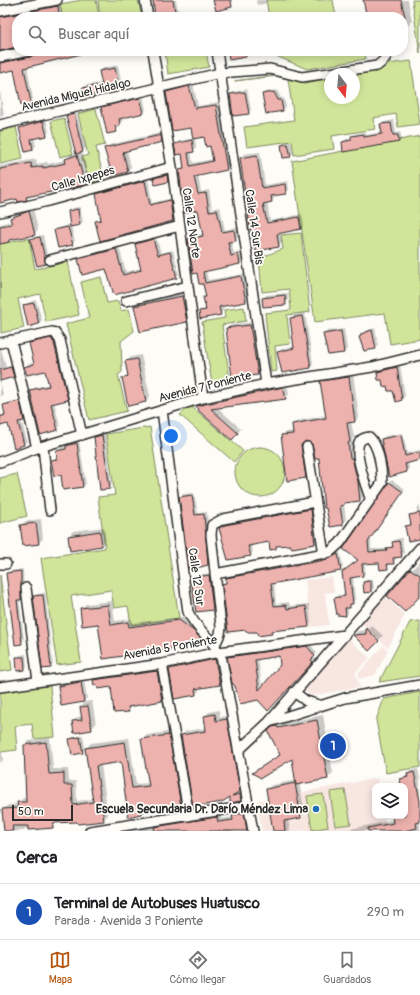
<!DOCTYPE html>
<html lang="es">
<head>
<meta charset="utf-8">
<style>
	:root { --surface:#fff; --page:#f2f2f2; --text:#202124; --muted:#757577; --line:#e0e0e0; --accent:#b45309 }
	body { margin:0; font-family:Pangolin,sans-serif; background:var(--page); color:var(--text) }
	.controls { position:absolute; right:12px; bottom:12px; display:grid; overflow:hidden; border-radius:8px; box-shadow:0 2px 10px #0003 }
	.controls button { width:36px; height:36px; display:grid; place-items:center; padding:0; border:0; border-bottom:1px solid var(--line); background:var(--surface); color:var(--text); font:20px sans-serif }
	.compass { position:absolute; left:324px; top:68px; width:36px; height:36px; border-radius:50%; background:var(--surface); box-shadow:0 2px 10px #0003; rotate:164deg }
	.scale { position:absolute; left:12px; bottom:10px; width:61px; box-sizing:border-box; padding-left:4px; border:2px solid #2b2b2b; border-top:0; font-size:11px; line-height:14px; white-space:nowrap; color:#2b2b2b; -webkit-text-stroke:3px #fdfcf7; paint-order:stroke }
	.you { position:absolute; left:171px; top:436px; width:14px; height:14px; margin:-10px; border:3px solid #fff; border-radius:50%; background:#1a73e8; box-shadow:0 0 0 6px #1a73e833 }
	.badge { display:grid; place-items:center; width:26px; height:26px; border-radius:50%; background:var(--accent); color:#fff; font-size:13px; font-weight:700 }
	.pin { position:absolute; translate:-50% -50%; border:2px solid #fff; box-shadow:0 1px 4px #0006 }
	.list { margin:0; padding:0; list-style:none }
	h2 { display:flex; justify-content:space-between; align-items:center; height:52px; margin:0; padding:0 16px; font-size:17px }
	h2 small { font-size:13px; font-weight:400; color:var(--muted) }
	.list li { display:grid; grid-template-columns:26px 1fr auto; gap:12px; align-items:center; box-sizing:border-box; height:56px; padding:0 16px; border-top:1px solid var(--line) }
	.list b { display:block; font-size:15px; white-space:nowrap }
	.list p { margin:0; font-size:13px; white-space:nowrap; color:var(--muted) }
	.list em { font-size:13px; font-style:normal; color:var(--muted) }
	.icon { flex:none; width:22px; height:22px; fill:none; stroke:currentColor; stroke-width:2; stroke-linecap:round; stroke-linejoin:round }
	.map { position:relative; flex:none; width:420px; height:831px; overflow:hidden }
	.search { position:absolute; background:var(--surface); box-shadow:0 2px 10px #0003; left:12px; right:12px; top:12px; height:44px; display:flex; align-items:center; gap:10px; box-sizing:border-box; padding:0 14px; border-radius:16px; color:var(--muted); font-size:15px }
	.sheet { height:108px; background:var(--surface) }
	nav { display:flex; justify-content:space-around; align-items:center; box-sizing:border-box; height:56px; border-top:1px solid var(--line); background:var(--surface); font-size:11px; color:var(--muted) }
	nav a { display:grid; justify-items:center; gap:2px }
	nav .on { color:var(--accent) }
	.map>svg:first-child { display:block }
</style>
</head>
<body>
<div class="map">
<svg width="420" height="831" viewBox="0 0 420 831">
	<rect width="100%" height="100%" fill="#fdfcf7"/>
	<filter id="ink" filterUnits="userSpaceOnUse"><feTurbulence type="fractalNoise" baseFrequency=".025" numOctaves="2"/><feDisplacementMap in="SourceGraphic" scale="8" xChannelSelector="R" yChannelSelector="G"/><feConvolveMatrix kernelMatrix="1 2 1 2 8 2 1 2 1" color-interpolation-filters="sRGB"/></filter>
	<g filter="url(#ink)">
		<path fill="#f8e6e1" d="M 332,577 L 334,592 L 325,593 L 329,625 L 310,627 L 305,580 Z
			M 386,597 L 405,615 L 388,648 L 362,623 Z
			M 348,638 L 370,658 L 355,673 L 360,687 L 311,696 L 303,689 Z
			M 383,646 L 388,650 L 375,675 L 359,679 L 358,674 Z
			M 377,778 L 379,786 L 375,786 L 375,816 L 384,816 L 387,831 L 262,831 L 256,801 Z"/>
		<path fill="#d1e59a" stroke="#7e8862" d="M 82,0 L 96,0 L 99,17 L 62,17 L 60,4 Z
			M 98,0 L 138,0 L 142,17 L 100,17 Z
			M 266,0 L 333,0 L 336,17 L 269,17 Z
			M 412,0 L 420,0 L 420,54 Z
			M 165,51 L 206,51 L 209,67 L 168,74 Z
			M 275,51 L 365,51 L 366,59 L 307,69 L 276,56 Z
			M 411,61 L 420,124 L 398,127 L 396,114 L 373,118 L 375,129 L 332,136 L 334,149 L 294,155 L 292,141 L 247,147 L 244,127 L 294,120 L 288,79 L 276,76 L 234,81 L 287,74 L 288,79 L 305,83 L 330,78 L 330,98 L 354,98 L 354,74 L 380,70 L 388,64 Z
			M 96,109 L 105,145 L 96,147 L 104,179 L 89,183 L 82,157 L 88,155 L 78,114 Z
			M 64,118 L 73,154 L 60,157 L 51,121 Z
			M 16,127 L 23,159 L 0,164 L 0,131 Z
			M 420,136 L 420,339 L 390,344 L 385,313 L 315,322 L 292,161 Z
			M 301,233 L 310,312 L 287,315 L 290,344 L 275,346 L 277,371 L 271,372 L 265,313 L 291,310 L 289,289 L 262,292 L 259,258 L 283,249 L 281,235 Z
			M 29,238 L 35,269 L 68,262 L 79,315 L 46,322 L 40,294 L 18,299 L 24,328 L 1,333 L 0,244 Z
			M 101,277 L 107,303 L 118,301 L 121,311 L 129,309 L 134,331 L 121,341 L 122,372 L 118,375 L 127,411 L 89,420 L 66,324 L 89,318 L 81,282 Z
			M 244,307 L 246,321 L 222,325 L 230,381 L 212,384 L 202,322 L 225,318 L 224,310 Z
			M 190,405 L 243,451 L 234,462 L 180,415 Z
			M 150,427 L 179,618 L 131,625 L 128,606 L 114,608 L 111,590 L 71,596 L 81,662 L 57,665 L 41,558 L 105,548 L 98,497 L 115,495 L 106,434 Z
			M235 472a25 25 0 1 1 50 0a25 25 0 1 1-50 0Z
			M 17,474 L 27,516 L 0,523 L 0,478 Z
			M 0,575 L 12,670 L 0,672 Z
			M 420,621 L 420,676 L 379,682 L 410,622 Z
			M 50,686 L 55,737 L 34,739 L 32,724 L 15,726 L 17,750 L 0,752 L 0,691 Z
			M 420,692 L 420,767 L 386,773 L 376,720 L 384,699 Z
			M 345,790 L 351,824 L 335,826 L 330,792 Z
			M 323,794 L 328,827 L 312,830 L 307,796 Z"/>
		<path fill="#0003" fill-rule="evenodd" d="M 154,0 L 176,0 L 179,17 L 157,17 Z
			M 256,0 L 266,0 L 267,1 L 264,4 L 257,5 Z
			M 364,0 L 408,0 L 412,21 L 407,27 L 403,28 L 403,17 L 368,17 Z
			M 60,4 L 63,17 L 17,17 L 17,46 L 0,50 L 0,13 L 5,14 Z
			M 36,51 L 87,51 L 27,66 L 33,99 L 30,102 L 15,69 L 0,72 L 0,58 L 4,60 L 35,54 Z
			M 224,51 L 248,51 L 249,53 L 246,56 L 225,54 Z
			M 118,65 L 122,86 L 119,89 L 84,96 L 83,88 L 86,85 L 102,83 L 100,71 L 103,68 Z
			M 193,84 L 198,106 L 219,102 L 230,166 L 226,169 L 198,175 L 201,192 L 209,190 L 212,209 L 220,207 L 225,230 L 237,227 L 239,236 L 231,240 L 234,253 L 241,252 L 243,260 L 240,264 L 206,271 L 208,280 L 244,274 L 249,297 L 246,301 L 222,305 L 223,311 L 220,314 L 200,312 L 206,308 L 204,298 L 206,296 L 189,239 L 192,236 L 203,234 L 198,209 L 180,171 L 185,167 L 182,153 L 175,144 L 179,141 L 194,138 L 192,126 L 167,92 L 170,89 ZM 204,136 L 211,145 L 213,159 L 193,163 L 191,151 L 196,148 L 195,138 Z
			M 247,89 L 251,110 L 248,113 L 231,94 L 234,92 Z
			M 277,90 L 281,98 L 284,98 L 286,107 L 283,110 L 263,95 L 266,92 Z
			M 0,91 L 4,114 L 0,118 Z
			M 143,96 L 146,110 L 143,113 L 122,118 L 123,121 L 118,124 L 119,128 L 117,130 L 115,121 L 113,121 L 117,130 L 108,133 L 102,108 L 105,105 Z
			M 76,112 L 86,148 L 82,151 L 89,179 L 85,184 L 30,195 L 26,199 L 0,200 L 0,166 L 36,159 L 37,164 L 47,162 L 48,164 L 65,160 L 71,154 L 77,153 L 67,116 Z
			M 46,119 L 49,132 L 46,135 L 34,137 L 36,146 L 33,149 L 26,150 L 20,129 L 23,126 Z
			M 394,120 L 396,133 L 400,132 L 402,139 L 399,141 L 343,142 L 346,139 L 352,138 L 355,134 L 366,132 L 367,135 L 382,132 L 381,125 L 384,122 Z
			M 164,132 L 165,138 L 161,142 L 127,150 L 131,167 L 128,171 L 108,176 L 107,170 L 110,166 L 106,149 L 109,145 Z
			M 291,141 L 293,153 L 290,156 L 282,145 L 285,142 Z
			M 260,152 L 265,185 L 288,181 L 289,190 L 286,193 L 274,195 L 275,198 L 271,201 L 267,202 L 270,221 L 302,214 L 304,225 L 301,229 L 280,233 L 282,242 L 279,246 L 257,250 L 241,158 L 244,154 Z
			M 170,173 L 170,179 L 168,182 L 154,179 L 157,176 Z
			M 148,179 L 152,203 L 173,198 L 176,217 L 173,220 L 96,222 L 102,218 L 97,194 L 100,191 Z
			M 80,207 L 83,222 L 80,224 L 71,226 L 75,241 L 72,244 L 55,231 L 58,228 L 71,224 L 69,211 L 72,208 Z
			M 33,208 L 38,230 L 34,234 L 0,242 L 0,224 L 12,221 L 12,218 L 15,215 Z
			M 43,235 L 48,260 L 45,263 L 32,240 L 34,237 Z
			M 156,237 L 161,253 L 173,250 L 179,274 L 176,277 L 115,293 L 107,267 L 79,259 L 82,256 L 119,247 L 126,272 L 141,268 L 136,244 L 139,241 Z
			M 188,290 L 192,315 L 186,321 L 135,307 L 141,300 Z
			M 288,293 L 288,301 L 285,304 L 263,298 L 266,295 Z
			M 36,300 L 42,320 L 39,323 L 24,306 L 27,303 Z
			M 305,313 L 313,364 L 310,367 L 279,352 L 282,349 L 295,346 L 291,318 L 294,315 Z
			M 253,322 L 261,371 L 258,374 L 227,328 L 231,325 Z
			M 375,328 L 378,345 L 375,348 L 360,337 L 365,331 Z
			M 344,329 L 347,349 L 344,352 L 324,334 L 327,331 Z
			M 54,336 L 70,396 L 67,399 L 54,402 L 60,426 L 57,429 L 31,391 L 34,388 L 49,384 L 46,370 L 25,367 L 28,364 L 35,362 L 30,343 L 33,340 Z
			M 0,345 L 6,367 L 14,365 L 16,374 L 13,377 L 0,380 Z
			M 141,355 L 150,396 L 146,401 L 123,378 L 129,373 L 126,362 L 131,357 Z
			M 400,365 L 405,396 L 402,399 L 378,372 L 381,369 Z
			M 353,373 L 359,417 L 355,421 L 351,421 L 354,437 L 352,439 L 354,455 L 362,478 L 364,496 L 360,500 L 346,502 L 344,504 L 346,520 L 342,524 L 320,457 L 313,443 L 306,440 L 305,441 L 309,474 L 305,478 L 282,436 L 286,432 L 294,431 L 293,424 L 297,421 L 327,415 L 321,382 L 325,378 Z
			M 0,381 L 3,394 L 0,397 Z
			M 287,384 L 289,394 L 285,398 L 217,407 L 241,429 L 236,434 L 197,407 L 201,403 Z
			M 22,399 L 27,417 L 21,420 L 27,441 L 24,444 L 8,423 L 0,425 L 0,415 L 6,414 L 4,406 L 7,403 Z
			M 105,432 L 112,485 L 109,488 L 96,437 Z
			M 403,433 L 407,453 L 420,450 L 420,459 L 408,462 L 409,468 L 407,471 L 382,439 L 385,436 Z
			M 79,441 L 86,484 L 83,486 L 61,474 L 52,461 L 58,457 L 57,451 L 60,448 Z
			M 392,480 L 405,489 L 371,538 L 371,549 L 387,549 L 394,545 L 393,542 L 396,539 L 402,538 L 404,553 L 401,556 L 396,557 L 396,560 L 390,563 L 387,568 L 380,562 L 365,563 L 365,573 L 363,575 L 353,576 L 355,600 L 348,607 L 348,612 L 346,615 L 336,598 L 338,595 L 346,594 L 343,572 L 360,559 L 389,483 Z
			M 194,493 L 198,513 L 207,512 L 211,561 L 208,564 L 180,497 L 183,494 Z
			M 420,506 L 420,531 L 406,527 L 412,523 L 410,516 L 417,512 L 417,509 Z
			M 313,507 L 318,541 L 315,544 L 290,544 L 278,545 L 276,548 L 269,541 L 251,544 L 253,552 L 250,555 L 221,528 L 229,522 Z
			M 41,519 L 43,539 L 38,543 L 21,525 L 26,521 Z
			M 104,527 L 106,541 L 101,546 L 69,536 L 73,531 Z
			M 340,552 L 343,567 L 340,570 L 274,582 L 276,604 L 289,602 L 290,606 L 309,604 L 311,623 L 308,626 L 274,630 L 271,633 L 258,631 L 223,584 L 230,576 L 329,557 Z
			M 420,561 L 420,598 L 388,596 Z
			M 23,569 L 24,596 L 19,599 L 24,640 L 21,643 L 7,574 L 10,571 Z
			M 212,573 L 216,606 L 213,609 L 192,578 L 195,575 Z
			M 367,579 L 373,579 L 374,588 L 371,591 L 364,582 Z
			M 45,593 L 53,664 L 50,667 L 34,597 L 37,594 Z
			M 112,601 L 115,621 L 132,619 L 133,623 L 183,617 L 198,627 L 208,639 L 204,643 L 104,658 L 99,623 L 81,608 L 86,604 Z
			M 371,625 L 383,636 L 369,649 L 354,635 L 358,631 L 367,630 Z
			M 310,644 L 317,653 L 313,656 L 315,659 L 268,709 L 228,657 L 231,654 ZM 280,655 L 281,666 L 262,688 L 258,659 Z
			M 26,654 L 27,666 L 25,669 L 17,658 L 20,655 Z
			M 218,656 L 223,681 L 220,684 L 199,688 L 199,691 L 196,694 L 170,669 L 173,666 Z
			M 161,667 L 166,696 L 162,700 L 132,705 L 128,711 L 112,686 L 98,684 L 94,680 L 98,676 Z
			M 84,680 L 87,698 L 84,701 L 59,686 L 62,684 Z
			M 92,701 L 96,724 L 91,729 L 74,721 L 78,717 L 82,716 L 81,707 L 85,702 Z
			M 219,710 L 220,717 L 231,715 L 243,786 L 237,792 L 244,790 L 245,796 L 241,800 L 231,802 L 230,795 L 182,735 L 186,731 L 207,728 L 205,716 L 209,712 Z
			M 323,715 L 333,773 L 327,778 L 299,783 L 305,812 L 300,817 L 288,819 L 290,831 L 274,831 L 267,789 L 272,785 L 297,780 L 293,757 L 254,773 L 280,754 L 269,731 L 283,721 L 284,723 Z
			M 173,731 L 185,801 L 181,805 L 144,811 L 141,814 L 122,761 L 101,765 L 108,815 L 104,819 L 79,823 L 78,821 L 57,822 L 52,827 L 24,829 L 24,831 L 5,831 L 3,809 L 8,805 L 18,804 L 23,798 L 27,798 L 25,745 L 29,741 L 50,738 L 53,769 L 68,769 L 69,781 L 76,781 L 77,801 L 93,799 L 86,748 L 82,752 L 70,740 L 73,737 L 83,735 L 85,749 L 91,743 L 129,738 L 136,784 L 149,783 L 142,740 L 147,735 Z
			M 0,752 L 2,752 L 3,760 L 0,763 Z
			M 418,769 L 420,779 L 420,831 L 341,831 L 393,820 L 392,816 L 405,816 L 405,786 L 400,786 L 402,786 L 401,779 L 412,770 Z
			M 247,810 L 251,831 L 113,831 L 221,814 L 221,819 L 234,817 L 233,815 L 237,812 Z"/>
		<path fill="#eeb2ae" stroke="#2b2b2b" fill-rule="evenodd" d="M 153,0 L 173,0 L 176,17 L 155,17 Z
			M 213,0 L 231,0 L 232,7 L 216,11 Z
			M 363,0 L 401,0 L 405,17 L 367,17 Z
			M 58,6 L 59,16 L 17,17 L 17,47 L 0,51 L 0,17 Z
			M 39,51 L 80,51 L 81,54 L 24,68 L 31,103 L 21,105 L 14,70 L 0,73 L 0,63 L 30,57 Z
			M 228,51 L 245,51 L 246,57 L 229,60 Z
			M 115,68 L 119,90 L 84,97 L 82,88 L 102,85 L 99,71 Z
			M 189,86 L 195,108 L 216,105 L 227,170 L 194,177 L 198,194 L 206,193 L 209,211 L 217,210 L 222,232 L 234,230 L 236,241 L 228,242 L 231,256 L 238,254 L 240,264 L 203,272 L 205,283 L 241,276 L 246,302 L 219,307 L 221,315 L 200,319 L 199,311 L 206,310 L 203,297 L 206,297 L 203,284 L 199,284 L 197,273 L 193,274 L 188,239 L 203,236 L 198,210 L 184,213 L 179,170 L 184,169 L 182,154 L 176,155 L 174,144 L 192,140 L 194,152 L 188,153 L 190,166 L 213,161 L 210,146 L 206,147 L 204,137 L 193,139 L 191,128 L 172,131 L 166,92 Z
			M 245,92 L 249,114 L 233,116 L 230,94 Z
			M 274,92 L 278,100 L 281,100 L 283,111 L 266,114 L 262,94 Z
			M 140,98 L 144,113 L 119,119 L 120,125 L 115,126 L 117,132 L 107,134 L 101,107 Z
			M 74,114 L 83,152 L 76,154 L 66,116 Z
			M 43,121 L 47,136 L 31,139 L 33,150 L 25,152 L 19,128 Z
			M 391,123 L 393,135 L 398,135 L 399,142 L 343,152 L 342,142 L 351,140 L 351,136 L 364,134 L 364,137 L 382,134 L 380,124 Z
			M 161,135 L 162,142 L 123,152 L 128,172 L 108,177 L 105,170 L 110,168 L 104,148 Z
			M 288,144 L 291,157 L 283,158 L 281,145 Z
			M 77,155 L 85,185 L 26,197 L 27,200 L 18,202 L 17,199 L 0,203 L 0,169 L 31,163 L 32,168 L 43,166 L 43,168 L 66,163 L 65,159 Z
			M 257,155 L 262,188 L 285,184 L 286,194 L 271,196 L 272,202 L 263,204 L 267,223 L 299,217 L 301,229 L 277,234 L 279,247 L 256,251 L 250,227 L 240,158 Z
			M 167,175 L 168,182 L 155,185 L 153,178 Z
			M 145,181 L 150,205 L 170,200 L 173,221 L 100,241 L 95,221 L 101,220 L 96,194 Z
			M 78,209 L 80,225 L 70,227 L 68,211 Z
			M 29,211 L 35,235 L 9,240 L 9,242 L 0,244 L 0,226 L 12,224 L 10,218 Z
			M 68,227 L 73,245 L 58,248 L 54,230 Z
			M 40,237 L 46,264 L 37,266 L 30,239 Z
			M 153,239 L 158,255 L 170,252 L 177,278 L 114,295 L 106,269 L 82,275 L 78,259 L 116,249 L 123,275 L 141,270 L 135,244 Z
			M 285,295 L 286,305 L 263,307 L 262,298 Z
			M 182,296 L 187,322 L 140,332 L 134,306 Z
			M 34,303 L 39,324 L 28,327 L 23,305 Z
			M 302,316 L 311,368 L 282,373 L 277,352 L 294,348 L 290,318 Z
			M 250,325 L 258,375 L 232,378 L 226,328 Z
			M 372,330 L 376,349 L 364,351 L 359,337 L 361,336 L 361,334 Z
			M 341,331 L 344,353 L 328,355 L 323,334 Z
			M 51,338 L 54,343 L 68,400 L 51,404 L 58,430 L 40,435 L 30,390 L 49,386 L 45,371 L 27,375 L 24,367 L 34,364 L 29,343 Z
			M 137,359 L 146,402 L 128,406 L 122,378 L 128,376 L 125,361 Z
			M 11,367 L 14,377 L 0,381 L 0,370 Z
			M 397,367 L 402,400 L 396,402 L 393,391 L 388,391 L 387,386 L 383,387 L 382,380 L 378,380 L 377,372 Z
			M 349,377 L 355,422 L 347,423 L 350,442 L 348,443 L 350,458 L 352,458 L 358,482 L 360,501 L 344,503 L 344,505 L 340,506 L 343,525 L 330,527 L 326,508 L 324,508 L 319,458 L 315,459 L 312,444 L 306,441 L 301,445 L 306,478 L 287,481 L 281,435 L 293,434 L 292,424 L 326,418 L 320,381 Z
			M 283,387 L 286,399 L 211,409 L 238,433 L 232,440 L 199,411 L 196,406 Z
			M 20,401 L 24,421 L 18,422 L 24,445 L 14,448 L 8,424 L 0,426 L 0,417 L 5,415 L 3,405 Z
			M 102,435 L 110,489 L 100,490 L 94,437 Z
			M 401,435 L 405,456 L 420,452 L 420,460 L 405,464 L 407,472 L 389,477 L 381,439 Z
			M 77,443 L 83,487 L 63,490 L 61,475 L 54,476 L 51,460 L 57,459 L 56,451 L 66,449 L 66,446 Z
			M 389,482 L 403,492 L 368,542 L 369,552 L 387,551 L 386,548 L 393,547 L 392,542 L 399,541 L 402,557 L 393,558 L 394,564 L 387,564 L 388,569 L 380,570 L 379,563 L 362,564 L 363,576 L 350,578 L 353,604 L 350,604 L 350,608 L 345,608 L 346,616 L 337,615 L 334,598 L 345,596 L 342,572 L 358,560 L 343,549 Z
			M 192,495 L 195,515 L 204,514 L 208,565 L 189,570 L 179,497 Z
			M 311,509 L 315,544 L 292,548 L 290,545 L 276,546 L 276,549 L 270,550 L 269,542 L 248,546 L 251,556 L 228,560 L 219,528 L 225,525 Z
			M 420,513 L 420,539 L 408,541 L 405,526 L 411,525 L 409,515 Z
			M 36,523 L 39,544 L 23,546 L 20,525 Z
			M 100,531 L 102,546 L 70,551 L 68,536 Z
			M 338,554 L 341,571 L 271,584 L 274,606 L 286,605 L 287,609 L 306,606 L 309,627 L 271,631 L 272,634 L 258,636 L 257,632 L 246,632 L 246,630 L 228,632 L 222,584 L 226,583 L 226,578 L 325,560 Z
			M 410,569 L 420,575 L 420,596 L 405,612 L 387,596 Z
			M 21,571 L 21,600 L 17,600 L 22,644 L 15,645 L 6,573 Z
			M 209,575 L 213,610 L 196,612 L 191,578 Z
			M 371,581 L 371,592 L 364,593 L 363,582 Z
			M 43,595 L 51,668 L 42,669 L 33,596 Z
			M 108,605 L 111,625 L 128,622 L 129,627 L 179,620 L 194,631 L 205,644 L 103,659 L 98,624 L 82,626 L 80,608 Z
			M 366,628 L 379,641 L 369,651 L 353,635 L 366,634 Z
			M 307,646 L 315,656 L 311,660 L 313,662 L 268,711 L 258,700 L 240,704 L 235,686 L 232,683 L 227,657 ZM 279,656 L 280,665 L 259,690 L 255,660 Z
			M 16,657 L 24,657 L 25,670 L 17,671 Z
			M 215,659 L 220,685 L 195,689 L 196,695 L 174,699 L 169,669 Z
			M 157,671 L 162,701 L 128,707 L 129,712 L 114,713 L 111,687 L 98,689 L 97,685 L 94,686 L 93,680 Z
			M 81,682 L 84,702 L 61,706 L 58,686 Z
			M 88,706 L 92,730 L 74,733 L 72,721 L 82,720 L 80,707 Z
			M 215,714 L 216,721 L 227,719 L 240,791 L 232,796 L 240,794 L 241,801 L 230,803 L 230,797 L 222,802 L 193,807 L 181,735 L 206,731 L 204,716 Z
			M 317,720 L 328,779 L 296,785 L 292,759 L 261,778 L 252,773 L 280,755 L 268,731 L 272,727 L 277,726 L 278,728 Z
			M 169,735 L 181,806 L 141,812 L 141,814 L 128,817 L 121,762 L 96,766 L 104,821 L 78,824 L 77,822 L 53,823 L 53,828 L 28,830 L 28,826 L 12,826 L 13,831 L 4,831 L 2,809 L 18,808 L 17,802 L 26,802 L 24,745 L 46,742 L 49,774 L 64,773 L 64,785 L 72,785 L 73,805 L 93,802 L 85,748 L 125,742 L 132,788 L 149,786 L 141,739 Z
			M 80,737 L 83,753 L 72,755 L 69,739 Z
			M 414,772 L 420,801 L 420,822 L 416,823 L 417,828 L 404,831 L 368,831 L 368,828 L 393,823 L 392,816 L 405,816 L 405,786 L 401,786 L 400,779 L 408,777 L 407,774 Z
			M 295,783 L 301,818 L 284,821 L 285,831 L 273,831 L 266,789 Z
			M 244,813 L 247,831 L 155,831 L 154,827 L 217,817 L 218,822 L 233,820 L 232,815 Z"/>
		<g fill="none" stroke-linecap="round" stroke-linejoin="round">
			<defs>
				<path id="minor" d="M 145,0 L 148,17
					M 0,11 L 57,0
					M 153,51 L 172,167 L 203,398
					M 217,51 L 266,384
					M 0,57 L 29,51
					M 0,125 L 220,73 L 270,69 L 302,77 L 377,66 L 383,61 L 390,51
					M 0,212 L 48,201 L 172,167
					M 50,260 L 180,226
					M 126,301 L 188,286
					M 11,340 L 37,448
					M 0,343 L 52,332 L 55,333 L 60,340 L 82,435
					M 162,410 L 188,612 C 197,631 215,640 222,660 L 253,831
					M 43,447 L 50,510
					M 307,447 L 324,554
					M 0,462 L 37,448 L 203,398 L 266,384 L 372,367 L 420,355
					M 0,564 L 6,564
					M 215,574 L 330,552 L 340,543 L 382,483 C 382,470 379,445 369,437 C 365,438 361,438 359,443 C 354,454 366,486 370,498
					M 26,588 L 38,681
					M 215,645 L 220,634 L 221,627 L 211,535 L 212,525 L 223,519 L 315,502
					M 162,664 L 189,816
					M 0,687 L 162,664 L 219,652 L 345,635
					M 294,692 L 306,701 L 319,705
					M 269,722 L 345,698 L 420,685
					M 239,750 L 269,722 L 420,548
					M 90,831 L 249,806"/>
			</defs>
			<use href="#minor" stroke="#2b2b2b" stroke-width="12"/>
			<use href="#minor" stroke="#fdfcf7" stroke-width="9"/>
		</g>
	</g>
	<circle fill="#1f6fb2" stroke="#fdfcf7" stroke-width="1.5" cx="316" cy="809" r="4"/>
	<g text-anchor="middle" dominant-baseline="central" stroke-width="3.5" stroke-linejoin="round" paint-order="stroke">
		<g font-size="12" fill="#2b2b2b" stroke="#fdfcf7">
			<text transform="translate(76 95) rotate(-13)">Avenida Miguel Hidalgo</text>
			<text transform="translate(83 179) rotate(-16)">Calle Ixpepes</text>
			<text transform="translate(191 223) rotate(82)">Calle 12 Norte</text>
			<text transform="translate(254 227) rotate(82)">Calle 14 Sur Bis</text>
			<text transform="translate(205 387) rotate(-14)">Avenida 7 Poniente</text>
			<text transform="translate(196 577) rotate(82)">Calle 12 Sur</text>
			<text transform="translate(170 648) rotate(-10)">Avenida 5 Poniente</text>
		</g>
		<g font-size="12" font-weight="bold" fill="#2b2b2b" stroke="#fdfcf7" text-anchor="end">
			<text x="308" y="809">Escuela Secundaria Dr. Darío Méndez Lima</text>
		</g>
	</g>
</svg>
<div class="controls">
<button><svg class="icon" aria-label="layers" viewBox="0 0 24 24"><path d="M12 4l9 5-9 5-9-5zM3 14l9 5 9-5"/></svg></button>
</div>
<svg class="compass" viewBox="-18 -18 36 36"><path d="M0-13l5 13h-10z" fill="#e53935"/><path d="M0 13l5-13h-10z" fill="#757577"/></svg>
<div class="scale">50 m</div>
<div class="you"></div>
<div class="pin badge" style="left:333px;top:746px;background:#1a4fb4">1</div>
<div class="search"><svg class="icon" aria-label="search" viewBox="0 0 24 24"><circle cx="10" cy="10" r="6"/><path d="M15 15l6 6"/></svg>Buscar aquí</div>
</div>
<section class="sheet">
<h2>Cerca<small></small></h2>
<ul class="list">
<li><span class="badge" style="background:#1a4fb4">1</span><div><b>Terminal de Autobuses Huatusco</b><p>Parada · Avenida 3 Poniente</p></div><em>290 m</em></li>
</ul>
</section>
<nav>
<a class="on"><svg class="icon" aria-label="map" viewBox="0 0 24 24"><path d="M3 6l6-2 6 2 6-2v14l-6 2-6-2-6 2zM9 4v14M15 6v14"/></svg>Mapa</a>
<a><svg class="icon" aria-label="directions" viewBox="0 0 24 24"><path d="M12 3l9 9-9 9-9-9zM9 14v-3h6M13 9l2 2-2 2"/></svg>Cómo llegar</a>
<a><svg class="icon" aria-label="saved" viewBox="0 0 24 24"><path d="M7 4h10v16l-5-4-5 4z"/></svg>Guardados</a>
</nav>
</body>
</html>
